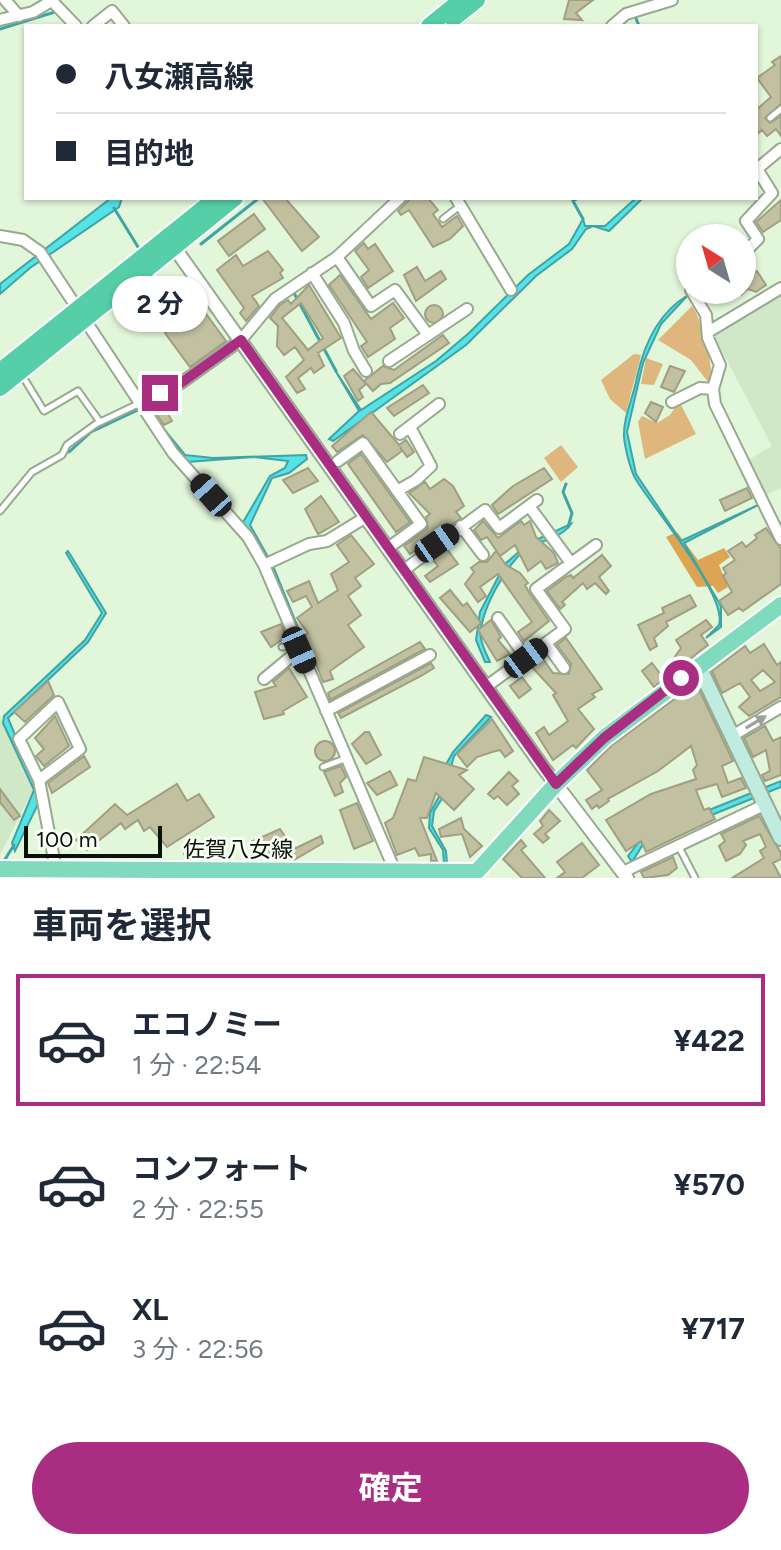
<!DOCTYPE html>
<html lang="ja">
<meta charset="utf-8">
<style>
body{margin:0;font-family:Figtree,"Noto Sans JP",sans-serif;background:#f2f2f3;color:#1f2937;height:100vh;display:flex;flex-direction:column;font-size:30px;white-space:nowrap}
*{box-sizing:border-box;margin:0}
p{font-size:26px;color:#747a83}
.icon{flex:none;width:44px;height:44px;fill:none;stroke:currentColor;stroke-width:2;stroke-linecap:round;stroke-linejoin:round}
.map{position:relative;height:878px;overflow:hidden}
.details{display:flex;flex-direction:column;background:#fff;flex:1}
.details>*{flex:none}
.hud{position:absolute;left:24px;top:24px;width:734px;height:176px;border-radius:0px;box-shadow:0 2px 6px #0004;display:grid;align-content:center;height:176px;padding:0 32px;background:#fff}
.needle{width:52px;rotate:323deg}
.fabs{position:absolute;left:676px;top:224px;display:grid;gap:16px}
.fabs a{display:grid;place-items:center;width:80px;height:80px;border-radius:50%;background:#fff;box-shadow:0 2px 6px #0004;font-size:40px}
.scale{position:absolute;left:24px;bottom:20px;width:138px;box-sizing:border-box;padding-left:8px;border:4px solid #0a1108;border-top:0;font-size:22px;line-height:28px;white-space:nowrap;color:#0a1108;-webkit-text-stroke:6px #f7fff4;paint-order:stroke}
.end{position:absolute;width:36px;height:36px;margin:-18px;border:10px solid #a92e82;background:#fff;box-shadow:0 0 0 4px #fff}
.from{border-radius:50%}
.bubble{position:absolute;height:56px;border-radius:28px;background:#fff;box-shadow:0 2px 6px #0004;font-size:26px;font-weight:700;line-height:56px;text-align:center}
.car{position:absolute;width:24px;height:48px;margin:-24px -12px;border-radius:10px;box-shadow:0 0 6px 2px #0007;background:linear-gradient(#222 24%,#8ab4d8 0 40%,#222 0 76%,#8ab4d8 0 86%,#222 0)}
.hud b{display:flex;align-items:center;gap:28px;height:76px;font-size:30px}
.hud b+b{border-top:2px solid #e0e1e3}
.hud i{width:20px;height:20px;background:#1f2937}
ul{padding:0;list-style:none}
li{display:flex;align-items:center;gap:24px;height:132px;margin:0 16px 12px;padding:0 16px;border:4px solid transparent;border-radius:0px}
li div{flex:1}
li b{display:block;font-size:30px}
li em{font-style:normal;font-weight:700}
li.active{border-color:#a92e82}
li>.icon{width:72px;height:72px;stroke-width:1.5}
h2{padding:0 32px;font-size:36px;line-height:96px}
.cta{display:flex;gap:16px;margin-top:auto;padding:16px 32px}
.cta a{flex:1;height:92px;border-radius:48px;background:#a92e82;color:#fff;font-size:32px;font-weight:700;line-height:92px;text-align:center}
.map>svg:first-child{display:block}
.built{fill:#d0e8c7}
.green{fill:#dfb77e}
.forest{fill:#dda553}
.water{fill:#56e3e7;stroke:#3fa4a4;stroke-width:2}
.lines{fill:none;stroke-linecap:round;stroke-linejoin:round}
.stream{stroke:#3fa4a4;stroke-width:3}
.building{fill:#c1c0a1;stroke:#a09f81;stroke-width:2;fill-rule:evenodd}
.service-casing{stroke:#97a990;stroke-width:9}
.minor-casing{stroke:#97a990;stroke-width:14}
.tertiary-casing{stroke:#97a990;stroke-width:16}
.secondary-casing{stroke:#97a990;stroke-width:18}
.primary-casing{stroke:#fff;stroke-width:20}
.trunk-casing{stroke:#fff;stroke-width:20}
.service{stroke:#fff;stroke-width:5}
.minor{stroke:#fff;stroke-width:10}
.tertiary{stroke:#fff;stroke-width:12}
.secondary{stroke:#bfecdf;stroke-width:14}
.primary{stroke:#80dabe;stroke-width:16}
.trunk{stroke:#56cea8;stroke-width:16}
.oneway{fill:#9da09c}
.route{stroke:#a92e82;stroke-width:10}
.labels{text-anchor:middle;dominant-baseline:central;stroke-width:6;stroke-linejoin:round;paint-order:stroke}
.street-label{font-size:22px;fill:#0a1108;stroke:#f7fff4}
</style>
<div class="map">
<svg width="781" height="878" viewBox="0 0 781 878">
<rect width="100%" height="100%" fill="#e2f6da"/>
<path class="built" d="M781 292V488L762 497 746 461 772 446 713 334Z
M0 717 34 788 0 855Z"/>
<path class="green" d="M692 306C701 317 715 371 711 386L691 360 658 340Z
M634 354 641 355 626 413 610 399 601 380Z
M646 358 663 364 654 385 641 384Z
M679 401 696 434 645 459 638 422 642 416 657 423 670 415Z
M561 445 578 467 561 482 544 458Z"/>
<path class="forest" d="M677 532 698 560 724 548 730 557 719 565 728 587 718 593 713 586 697 587 666 537Z"/>
<path class="water" d="M111 198H122L119 207 30 268 0 294V284Z
M636 198H643L609 231 593 226 586 229 572 249 536 276 466 345 333 441 329 439 359 411 335 370 361 410 436 361 469 333 528 275 569 244 583 219 585 226H605Z
M688 295 661 324 643 363 627 432 636 474 681 541 758 505 684 543 721 606V627L706 638 719 625C728 595 652 507 635 478 630 468 625 448 624 437 623 417 634 396 637 377 644 344 658 313 688 295Z
M146 407 185 455 213 458 306 455 307 459 289 473 272 478 250 525 273 566 321 684 318 686 242 524 270 476 285 468 288 461 253 457 188 462Z
M571 524C561 538 543 540 528 548 508 560 477 616 481 638 482 646 487 655 490 662H485L476 640 480 612 505 564 529 543Z
M68 551 106 613 88 642 8 718 41 798 15 851 12 843 34 790 3 723 4 716 85 640 102 613 66 553Z
M486 715 491 717 454 756 443 797 434 811 432 826 446 851 447 864H444L443 850 429 828 430 813 442 791 444 768 453 752Z
M781 781V787L652 839 642 846 632 862 628 856 638 843 662 829Z"/>
<g class="lines">
<path class="stream" d="M635 16 639 26
M0 29 58 11
M578 198 573 201 583 219
M114 208 138 247
M201 244 259 198
M294 293 336 371
M69 452 91 432 142 408
M566 484 563 492 572 513 568 527
M4 861 14 845"/>
</g>
<path class="building" d="M569 0H593L576 13 582 20 564 19Z
M781 56V104L765 118 770 123 781 116V136L776 129 767 136 762 130 756 135V110L771 97 757 78 775 65 772 62Z
M262 198H285L319 237 302 251Z
M411 198H428L438 210 433 214 442 227 457 216 463 226 450 239 433 247 409 210 401 215 398 211Z
M781 200V220L763 232 756 222Z
M254 214 265 229 229 256 218 241Z
M364 243 368 249 375 244 393 271 368 288 361 277 369 270 355 251Z
M268 251 283 270 280 273 283 278 252 296 259 306 246 321 240 313 244 308 217 270 236 255 243 266Z
M417 267 425 281 441 271 446 279 416 301 404 275Z
M757 271 766 285 756 292 748 289 742 294V279Z
M340 275 371 319 393 303 404 318 390 328 395 339 368 357 361 346 367 342 329 285Z
M309 285 341 338 318 353 324 366 314 373 311 368 298 378 305 389 297 393 286 377 304 360 295 347 284 355 277 346 278 326 270 318 280 305 288 300 291 304ZM301 303 323 338 308 350 282 318Z
M425 314a9 9 0 1 1 18 0a9 9 0 1 1-18 0Z
M201 307 226 341 190 367 165 333 185 314 188 317Z
M443 335 449 343 390 383 381 384 373 391 364 381 383 366 394 370Z
M670 366 685 371 674 392 661 387Z
M353 369 366 384 359 390 363 397 358 401 344 376Z
M423 385 429 393 394 416 387 408Z
M161 402 172 421 164 425 151 406Z
M651 402 663 407 656 422 645 413Z
M371 412 399 445 406 440 414 452 407 457 400 447 402 451 387 462 363 435 337 452 332 446Z
M361 454 410 522 396 532 348 464Z
M308 468 318 481 293 493 283 480Z
M544 468 552 479 498 514 492 505 513 486Z
M444 479 453 486 464 506 456 512 461 518 410 554 404 546 428 528 426 517 430 514 409 493 425 482 430 489Z
M747 488 752 498 725 511 720 500Z
M321 496 339 522 318 534 305 509Z
M483 521 498 538 521 521 524 525 530 521 536 537 554 553 558 563 546 569 541 561 528 571 515 545 500 556 487 537 481 540 474 530Z
M766 528 781 549V584L743 611 739 608 728 615 719 601 732 592 723 576 726 573 723 568 735 560 728 551 742 542 746 547 757 538 755 535Z
M351 535 374 564 355 578 361 586 348 596 361 615 348 625 364 647 330 671 333 679 323 682 305 635 308 633 297 618 312 607 306 596 293 602 287 591 309 581 318 603 338 590 331 574 349 562 337 545Z
M447 549 458 564 430 582 425 576 438 566 433 560Z
M496 551 506 565 520 573 528 583 525 585 530 594 549 621 524 641 518 632 532 622 498 574 480 587 486 596 478 602 465 584 474 572 471 568 479 562H487Z
M602 555 611 566 599 577 609 591 606 594 595 583 587 589 583 583 562 602 565 605 560 609 547 591 566 577 571 575 573 578Z
M450 590 463 606 467 603 481 623 470 632 440 598Z
M690 595 696 606 666 622 668 626 654 638 657 646 650 650 638 625 664 613 662 608Z
M491 620 501 637 498 640 510 654 497 661 478 630Z
M706 620 712 627 701 635 708 645 678 668 672 661 681 648 676 640Z
M281 624 286 637 271 647 261 632Z
M566 638 602 689 592 694 595 697 578 709 594 729 576 748 573 745 553 760 536 733 544 727 549 735 568 721 553 695 556 693 530 665 541 656 553 673 569 674 571 664 557 645Z
M420 642 425 649 330 700 328 693Z
M764 644 777 665 781 662V697L749 716 739 707 750 697 740 683 722 693 712 671 745 646 750 653ZM763 670 775 682 760 691 751 680Z
M431 663 434 668 421 676 341 718 338 713Z
M652 663 664 679 654 687 642 671Z
M289 668 307 697 283 711 284 714 264 719 255 692 276 686 273 682Z
M522 677 531 689 519 698 510 686Z
M48 681 54 695 25 722 14 712Z
M696 683 733 761 722 766 728 783 741 778 746 788 722 797 717 784 696 790 704 810 709 808 715 819 646 852 641 841 626 851 606 820 651 794 696 779 693 770 697 765 691 746 658 771 608 799 609 801 599 808 597 805 592 809 586 800 602 790 587 770 611 746Z
M55 716 69 746 44 766 36 756 44 749 35 738Z
M492 719 513 751 505 757 500 750 492 752 477 757 467 767 457 754Z
M765 726 773 741 781 737V775L765 781 762 775 770 771 766 750 753 757 744 738Z
M365 732H369L381 755 366 764 352 744Z
M315 751a10 10 0 1 1 20 0a10 10 0 1 1-20 0Z
M84 756 90 767 52 793 48 783Z
M424 757 467 770 459 775 474 789 454 810 436 793 427 818H420L437 861H431V854L419 856 415 848 397 855 385 823 393 818 408 779 416 781Z
M341 766 346 777 340 783 343 792 335 796 324 772Z
M390 771 397 785 377 795 367 783Z
M509 772 518 781 512 786 519 794 507 805 498 796 494 799 488 794Z
M177 784 187 801 199 794 214 817 167 847 150 827 144 831 138 820 125 829 121 823 87 850 76 840 115 804 127 815Z
M0 789 20 816 14 820 0 802Z
M357 803 373 841 354 849 340 810Z
M549 810 560 821 545 834 549 838 543 843 534 834 543 826 540 821Z
M759 816 781 853V859L773 863 781 878H732L764 858 760 851 766 847 760 834 743 841 746 845 740 854 726 861 719 846 725 841 721 834Z
M461 818 464 829 482 846 470 857 462 834 441 837 439 829Z
M280 829 294 849 321 836 323 843 294 860H282L277 850 259 859 251 842Z
M207 838 214 850 201 859 195 855 188 859 184 854Z
M521 840 526 846 521 850 545 878H522L503 859Z
M582 843 599 865 582 878H557L565 872 557 862Z
M673 857 677 868 668 875 644 878 641 872Z"/>
<g class="lines">
<defs>
<path id="service" d="M770 118 781 109
M443 219 461 205
M25 380 44 411 78 391 100 422
M0 511 32 472 62 455 67 445 96 424 138 404
M282 647 296 645
M323 767 347 758
M679 847 695 878"/>
<path id="minor" d="M5 0 19 16
M52 1 76 26
M0 20 33 12 53 0
M93 26 112 11 124 26
M612 26 626 14 672 0
M456 198 511 290
M0 236 23 240 40 252 173 453 248 537 264 565 395 871
M742 255 758 239 746 221 772 193 757 169 781 149
M337 257 371 306 395 290 428 335
M312 273 344 323 354 351 366 371
M691 290 706 315 708 338 720 365 713 389 715 404 781 539
M708 332 781 288
M389 361 467 309
M672 402 700 388 713 389
M139 403 181 383 241 340 275 299 337 257 400 198
M400 434 439 404
M338 461 363 443 421 524 388 548
M397 491 416 480 431 466 410 427
M529 506 571 563
M461 526 483 555
M264 565 309 544 327 541 366 517
M404 570 485 510 499 528 537 500
M498 618 526 658
M546 643 564 668
M264 679 299 650
M487 686 565 629 536 589 596 545
M326 711 430 655
M732 736 781 707
M39 780 80 749 58 702 19 739 39 780 56 870
M623 872 764 805"/>
<path id="tertiary" d="M169 240 542 766 627 878"/>
<path id="secondary" d="M698 665 781 838"/>
<path id="primary" d="M0 869 476 872
M471 878 556 784 604 738 781 605"/>
<path id="trunk" d="M453 19 477 0
M429 26 461 0
M0 371 216 198
M0 388 235 198"/>
</defs>
<use href="#service" class="service-casing"/>
<use href="#minor" class="minor-casing"/>
<use href="#tertiary" class="tertiary-casing"/>
<use href="#secondary" class="secondary-casing"/>
<use href="#primary" class="primary-casing"/>
<use href="#trunk" class="trunk-casing"/>
<use href="#service" class="service"/>
<use href="#minor" class="minor"/>
<use href="#tertiary" class="tertiary"/>
<use href="#secondary" class="secondary"/>
<use href="#primary" class="primary"/>
<use href="#trunk" class="trunk"/>
</g>
<defs><path id="oneway-solid" d="M-6-.8H1V-3.2L6.5 0L1 3.2V.8H-6Z" transform="scale(2)"/></defs>
<use class="oneway" href="#oneway-solid" transform="translate(756 722) rotate(-31)"/>
<g class="lines">
<path class="route" d="M160 393 181 383 241 340 556 784 604 738 681 678"/>
</g>
<g class="labels">
<g class="street-label">
<text x="238" y="849">佐賀八女線</text>
</g>
</g>
</svg>
<div class="fabs">
<a><svg class="needle" viewBox="-14 -14 28 28"><path d="M0-13l5 13h-10z" fill="#e53935"/><path d="M0 13l5-13h-10z" fill="#747a83"/></svg></a>
</div>
<div class="scale">100 m</div>
<i class="end from" style="left:681px;top:678px"></i>
<i class="end" style="left:160px;top:393px"></i>
<div class="bubble" style="left:112px;top:276px;width:96px">2 分</div>
<i class="car" style="left:211px;top:495px;rotate:318deg"></i>
<i class="car" style="left:437px;top:543px;rotate:55deg"></i>
<i class="car" style="left:299px;top:650px;rotate:156deg"></i>
<i class="car" style="left:526px;top:658px;rotate:53deg"></i>
<div class="hud">
<b><i class="from"></i>八女瀬高線</b>
<b><i></i>目的地</b>
</div>
</div>
<section class="details">
<h2>車両を選択</h2>
<ul>
<li class="active"><svg class="icon" aria-label="car" viewBox="0 0 24 24"><path d="M5 17H2v-5l4-1 3-4h7l3 4 3 1v5h-3M9 17h6M6 11h13"/><circle cx="7" cy="17" r="2"/><circle cx="17" cy="17" r="2"/></svg><div><b>エコノミー</b><p>1 分 · 22:54</p></div><em>¥422</em></li>
<li><svg class="icon" aria-label="car" viewBox="0 0 24 24"><path d="M5 17H2v-5l4-1 3-4h7l3 4 3 1v5h-3M9 17h6M6 11h13"/><circle cx="7" cy="17" r="2"/><circle cx="17" cy="17" r="2"/></svg><div><b>コンフォート</b><p>2 分 · 22:55</p></div><em>¥570</em></li>
<li><svg class="icon" aria-label="car" viewBox="0 0 24 24"><path d="M5 17H2v-5l4-1 3-4h7l3 4 3 1v5h-3M9 17h6M6 11h13"/><circle cx="7" cy="17" r="2"/><circle cx="17" cy="17" r="2"/></svg><div><b>XL</b><p>3 分 · 22:56</p></div><em>¥717</em></li>
</ul>
<div class="cta"><a>確定</a></div>
</section>
